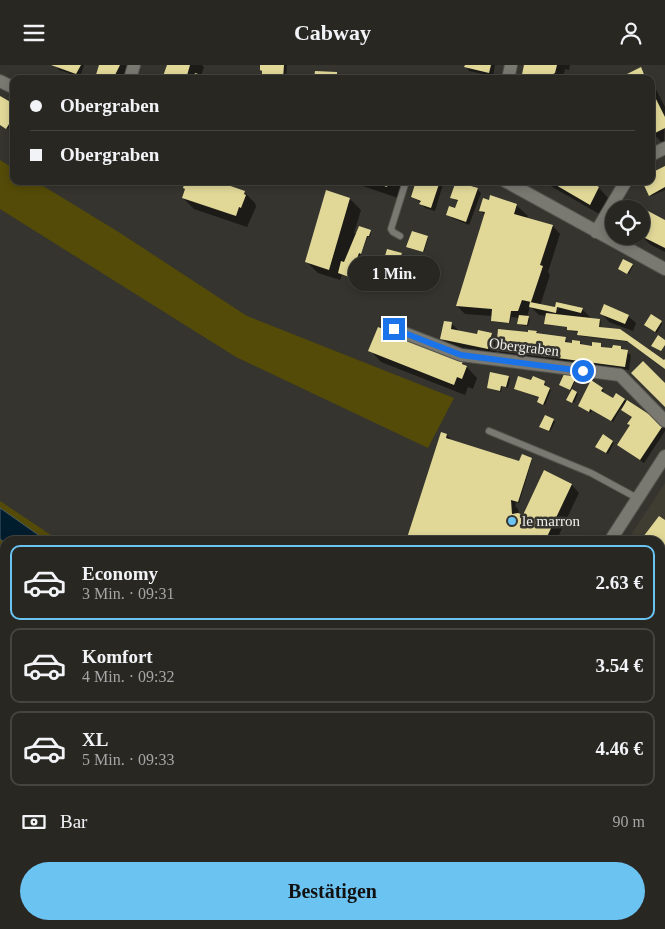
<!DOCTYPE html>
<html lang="de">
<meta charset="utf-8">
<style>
body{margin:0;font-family:Georgia,serif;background:#302f2a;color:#f1f3f6;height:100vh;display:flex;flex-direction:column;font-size:19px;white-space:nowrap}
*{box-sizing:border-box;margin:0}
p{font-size:16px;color:#a5a5a5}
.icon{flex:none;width:28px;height:28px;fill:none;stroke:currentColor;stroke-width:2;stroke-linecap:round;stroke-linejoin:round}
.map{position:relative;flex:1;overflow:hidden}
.sheet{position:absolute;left:0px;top:471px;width:665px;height:394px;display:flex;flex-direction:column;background:#282722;border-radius:15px 15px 0 0;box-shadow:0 2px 8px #0003,0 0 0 1px #444440}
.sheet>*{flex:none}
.banner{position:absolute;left:10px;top:10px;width:645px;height:110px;border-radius:10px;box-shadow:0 2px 8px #0003,0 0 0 1px #444440;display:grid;align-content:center;height:110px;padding:0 20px;background:#282722}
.fabs{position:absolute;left:605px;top:135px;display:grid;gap:10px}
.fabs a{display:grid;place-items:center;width:45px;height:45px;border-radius:50%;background:#282722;box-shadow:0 2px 8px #0003,0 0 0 1px #444440;font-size:25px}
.end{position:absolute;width:22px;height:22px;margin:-11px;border:6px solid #1a73e8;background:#fff;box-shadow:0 0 0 2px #fff}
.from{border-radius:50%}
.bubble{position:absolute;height:35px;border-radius:18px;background:#282722;box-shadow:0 2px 8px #0003,0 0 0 1px #444440;font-size:16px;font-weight:600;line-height:35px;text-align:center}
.banner b{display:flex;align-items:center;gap:18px;height:48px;font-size:19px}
.banner b+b{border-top:1px solid #444440}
.banner i{width:12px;height:12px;background:#f1f3f6}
ul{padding:9px 0 0;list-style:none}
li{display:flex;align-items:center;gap:15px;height:75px;margin:0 10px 8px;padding:0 10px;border:2px solid #444440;border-radius:10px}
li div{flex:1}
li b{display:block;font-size:19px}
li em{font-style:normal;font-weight:600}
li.selected{border-color:#6bc3f2}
li>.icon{width:45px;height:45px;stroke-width:1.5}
.pay{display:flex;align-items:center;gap:12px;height:55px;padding:0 20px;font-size:19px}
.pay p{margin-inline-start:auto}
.cta{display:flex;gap:10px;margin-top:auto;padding:10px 20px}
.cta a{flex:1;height:58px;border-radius:30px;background:#6bc3f2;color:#111;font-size:20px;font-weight:600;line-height:58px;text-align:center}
header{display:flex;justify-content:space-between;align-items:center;height:65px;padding:0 20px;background:#282722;font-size:22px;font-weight:600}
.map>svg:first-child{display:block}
.built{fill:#3f3d31}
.green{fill:#544b08}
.water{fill:#001d2d;stroke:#485c66}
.shadow{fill:#0007}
.building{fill:#e1d898}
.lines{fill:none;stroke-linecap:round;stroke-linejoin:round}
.service-casing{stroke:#53534d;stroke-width:8}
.minor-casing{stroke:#53534d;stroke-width:14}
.secondary-casing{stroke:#53534d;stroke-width:20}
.path{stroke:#93928d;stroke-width:2.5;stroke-dasharray:4 2.5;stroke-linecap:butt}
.service{stroke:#797871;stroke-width:6}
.minor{stroke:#797871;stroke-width:12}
.secondary{stroke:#797871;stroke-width:19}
.rail-casing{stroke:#bcbcb7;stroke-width:5.5}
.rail{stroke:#35342e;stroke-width:4;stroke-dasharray:11;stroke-linecap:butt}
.route{stroke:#1a73e8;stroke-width:6}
.poi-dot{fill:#6bc3f2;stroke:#35342e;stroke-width:2}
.labels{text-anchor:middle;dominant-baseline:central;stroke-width:5;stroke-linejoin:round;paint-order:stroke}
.street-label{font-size:15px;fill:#efefeb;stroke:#35342e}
.poi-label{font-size:15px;fill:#efefeb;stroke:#35342e;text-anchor:start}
</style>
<header><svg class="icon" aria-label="menu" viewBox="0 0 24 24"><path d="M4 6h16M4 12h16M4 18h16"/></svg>Cabway<svg class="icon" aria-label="person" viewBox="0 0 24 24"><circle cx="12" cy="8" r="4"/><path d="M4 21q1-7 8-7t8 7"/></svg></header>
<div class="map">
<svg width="665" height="864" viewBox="0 0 665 864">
<rect width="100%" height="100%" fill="#35342e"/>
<path class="built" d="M665 418V864H582L575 860H660V476H627Z
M0 839 5 842V860H33L38 864H0Z"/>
<path class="green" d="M0 95 14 104V116H35L117 166 247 251 454 333 428 383 236 292 0 144Z
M0 436 60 476H5V531L0 528Z"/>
<path class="water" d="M0 443 47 476H5V478L0 474Z"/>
<path class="shadow" d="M56 0H84L80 12 59 5Z
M100 0H127L124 11 122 10 120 14H98Z
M168 0H202L204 2 201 11 208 14H163Z
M261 0H287L286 14H263Z
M466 0H495L493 11 469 6Z
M525 0H570L569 5 565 4 563 14H522Z
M640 4 650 14H625Z
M250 11H255L257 14H250Z
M651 15 665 42 664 80 651 66Z
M0 32 14 40V54L8 64 0 60Z
M665 103V125L651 131 650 130 651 116Z
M348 116H403L398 133Z
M418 116H440L443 119 435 146 425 143 421 138 413 132Z
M542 116H586L599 123 610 135 601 150Z
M471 118 481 128 469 160 452 153 448 150 456 145 459 137 452 133 465 120Z
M244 127 255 138 256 142 247 162 194 144 183 133Z
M350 134 361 145 354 168 358 169 370 166 371 168 370 172 368 171 356 201 354 200 350 212 342 210 340 215 318 208 307 197Z
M516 140 528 151 527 153 553 161 560 169 548 207 550 210 540 241 559 245 556 242 582 244 590 252 589 254 601 256 600 263 619 265 664 297 665 296V303L630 277 580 271 579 267 570 266 568 262 547 260 546 258 547 251 539 250 530 241 527 252 530 254 528 261 520 260 519 258V253L511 252 510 258 494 257 492 256 493 251 465 249 457 241 485 150 480 145Z
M641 144 665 157V187L651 180 641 171Z
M427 172 428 173 424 187 409 183Z
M401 190 405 193 403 197 412 200 416 204 411 218 399 214 395 227 386 225 382 221 388 202 384 198Z
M632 200 633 201 629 209 621 205Z
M602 249 628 251 636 258 633 266 609 257Z
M661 257 662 259 657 268 647 262Z
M452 259 460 267 478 271 491 269 498 276 536 267 539 270 565 273 569 279 580 277 583 281 593 282 600 280 604 284 621 283 631 290 629 305 501 289 497 285 496 291 450 281 442 273Z
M370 285 462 297 477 313 473 324 468 322 465 330 381 297Z
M509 312 510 314 508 323 502 321 501 327 488 323Z
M575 313 576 314 571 325 578 329 574 338 569 336 572 326 560 320Z
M532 316 544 317 546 319 545 322 551 325 545 340 540 338V333L515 324Z
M602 324 604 325 602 328 613 335H624L665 363V366L644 398 619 380 631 361 633 352 621 343 613 357 592 345 591 348 581 342Z
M553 355 555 357 550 367 542 363Z
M442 368 447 370 453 377 518 398 531 394 532 395 519 438 516 437 515 441 518 444 519 450 523 452 545 407 572 420 579 428 556 476H407Z
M603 371 614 378 608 389 598 383Z
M660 452 665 456V550L660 557V476H641Z
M399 860H419L417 864H407Z"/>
<path class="building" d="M51 0H81L76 9Z
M99 0H120L113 14H98L95 13Z
M167 0H190L186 14H162Z
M260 0H284L283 14H262V6L260 5Z
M465 0H491L489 8 464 2Z
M524 0H557L555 8 544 14H521Z
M641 2 646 14H624L623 11Z
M315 6 337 7V14H314Z
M195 8 208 12 207 14H193Z
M139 9 153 13V14H137Z
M651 24 665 52V63L651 70Z
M0 31 14 39V51L6 64 0 60Z
M665 101V122L649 131 642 116H651V108Z
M185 116H216L245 126 244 129 246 130 241 143 239 142 236 151 182 133 185 124 183 123Z
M370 116H389L387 122Z
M416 116H440L431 143 419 139 421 136 411 132Z
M456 116 464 119 465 116H469L472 117 471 121 478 123 466 157 446 150 449 141 455 143 458 135 450 133Z
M549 116H589L599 122 590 140Z
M326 125 350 133 329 205 305 197Z
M490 130 517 139 514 149 553 160 540 200 543 201 531 237 522 235 518 246H511L509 258 491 256 492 244 456 241 485 147 479 146 483 133 489 135Z
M633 138 665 155V183L641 171V144H630Z
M359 161 371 165 369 171H367L361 189 359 188 355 200H353L349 212 338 208 341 196 344 197Z
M412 166 428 171 423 187 406 182Z
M387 184 402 188 399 195 413 199 408 215 395 211 391 225 381 221 388 200 383 198Z
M623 194 633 199 627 209 618 204Z
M530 237 555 242 556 237 583 243 581 248 557 242 556 248 529 242Z
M604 239 629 250 625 259 600 249Z
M546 248 600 254 599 262 620 264 664 295 665 294V304L627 276 577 270 578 266 567 265V262L544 259Z
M651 249 662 256 655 267 644 260Z
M519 250 529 251 527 260 517 259Z
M444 256 452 257 451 264 477 269 478 265 492 268 488 284 440 274Z
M378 262 463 296 462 299 467 301 462 314 457 312 454 320 368 286Z
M498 264 528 267V265L537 266 536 268 566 272 565 277 572 278V275L580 276V279L592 281V277L601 278V282L612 283 613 280 621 281V284L628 285 625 302 496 285Z
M658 270 665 275V280L661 286 651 281Z
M643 296 665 318V342L631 308Z
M490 307 509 311 506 322 501 321 500 326 487 323Z
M565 307 576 312 570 325 559 320Z
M518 311 531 315 533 311 545 316 544 320 550 323 543 340 537 337 539 332 514 324Z
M591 315 603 323 601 326 613 333 616 328 625 334 611 356 590 344 589 347 578 341Z
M572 324 577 327 572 338 566 335Z
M627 335 664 359 640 395 617 380 630 360 627 359 632 352 621 345Z
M545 350 554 354 549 366 539 362Z
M441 367 447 369 446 373 519 396 522 389 532 393 518 437 511 435 512 449 518 448 523 450 544 405 572 419 545 476H406Z
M603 369 613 376 606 388 595 382Z
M659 451 665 455V547L660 554V476H640Z
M660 572 665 575V745L660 742Z
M660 785 665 788V825L660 823Z
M194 860H226L228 864H193Z
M330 860H337L345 864H329Z"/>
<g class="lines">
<defs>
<path id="service" d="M400 171 393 167 391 164 406 116
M489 366 591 408 637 433
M561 860 568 864"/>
<path id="minor" d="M130 14 134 0
M508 14 511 0
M0 16 14 23
M651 90 665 83
M505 116 665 204
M596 167 626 116
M394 264 461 290 620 310 665 356
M610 476 665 391
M0 639 5 644
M272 860 274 864
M439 864 441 860"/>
<path id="secondary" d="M0 817 5 820
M76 860 83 864
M122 860 125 864"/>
</defs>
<use href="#service" class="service-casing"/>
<use href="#minor" class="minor-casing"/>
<use href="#secondary" class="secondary-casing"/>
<path class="path" d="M0 515 5 518
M45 860 49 864"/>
<use href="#service" class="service"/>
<use href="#minor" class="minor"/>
<use href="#secondary" class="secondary"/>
<defs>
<path id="rail" d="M0 546 5 549
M0 556 5 559
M509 860 516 864
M525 860 532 864"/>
</defs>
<use href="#rail" class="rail-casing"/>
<use href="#rail" class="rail"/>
</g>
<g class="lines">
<path class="route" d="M394 264 461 290 583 306"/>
</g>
<circle class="poi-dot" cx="512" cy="456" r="5"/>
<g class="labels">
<g class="street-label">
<text transform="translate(524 282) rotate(7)">Obergraben</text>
</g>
<g class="poi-label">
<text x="522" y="456">le marron</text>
</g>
</g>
</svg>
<div class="fabs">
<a><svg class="icon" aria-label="locate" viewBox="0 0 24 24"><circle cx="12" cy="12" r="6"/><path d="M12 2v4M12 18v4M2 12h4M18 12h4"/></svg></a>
</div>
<i class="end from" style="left:583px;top:306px"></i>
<i class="end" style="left:394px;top:264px"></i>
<div class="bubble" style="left:348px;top:191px;width:92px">1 Min.</div>
<div class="banner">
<b><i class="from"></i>Obergraben</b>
<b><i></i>Obergraben</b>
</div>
<section class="sheet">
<ul>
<li class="selected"><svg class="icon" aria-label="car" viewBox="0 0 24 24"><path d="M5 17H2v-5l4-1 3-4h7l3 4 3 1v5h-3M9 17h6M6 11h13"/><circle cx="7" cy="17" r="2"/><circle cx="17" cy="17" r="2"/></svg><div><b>Economy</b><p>3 Min. · 09:31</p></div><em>2.63 €</em></li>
<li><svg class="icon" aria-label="car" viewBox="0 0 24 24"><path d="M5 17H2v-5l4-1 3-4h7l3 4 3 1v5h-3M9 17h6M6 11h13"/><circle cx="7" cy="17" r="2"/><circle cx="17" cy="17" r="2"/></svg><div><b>Komfort</b><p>4 Min. · 09:32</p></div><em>3.54 €</em></li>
<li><svg class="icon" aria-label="car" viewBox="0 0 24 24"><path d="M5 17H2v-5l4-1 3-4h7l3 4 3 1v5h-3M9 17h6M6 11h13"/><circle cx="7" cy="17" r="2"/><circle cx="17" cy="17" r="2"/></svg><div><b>XL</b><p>5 Min. · 09:33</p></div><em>4.46 €</em></li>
</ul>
<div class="pay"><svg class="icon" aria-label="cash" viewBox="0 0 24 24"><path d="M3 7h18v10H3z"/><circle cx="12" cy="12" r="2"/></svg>Bar<p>90 m</p></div>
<div class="cta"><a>Bestätigen</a></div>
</section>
</div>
